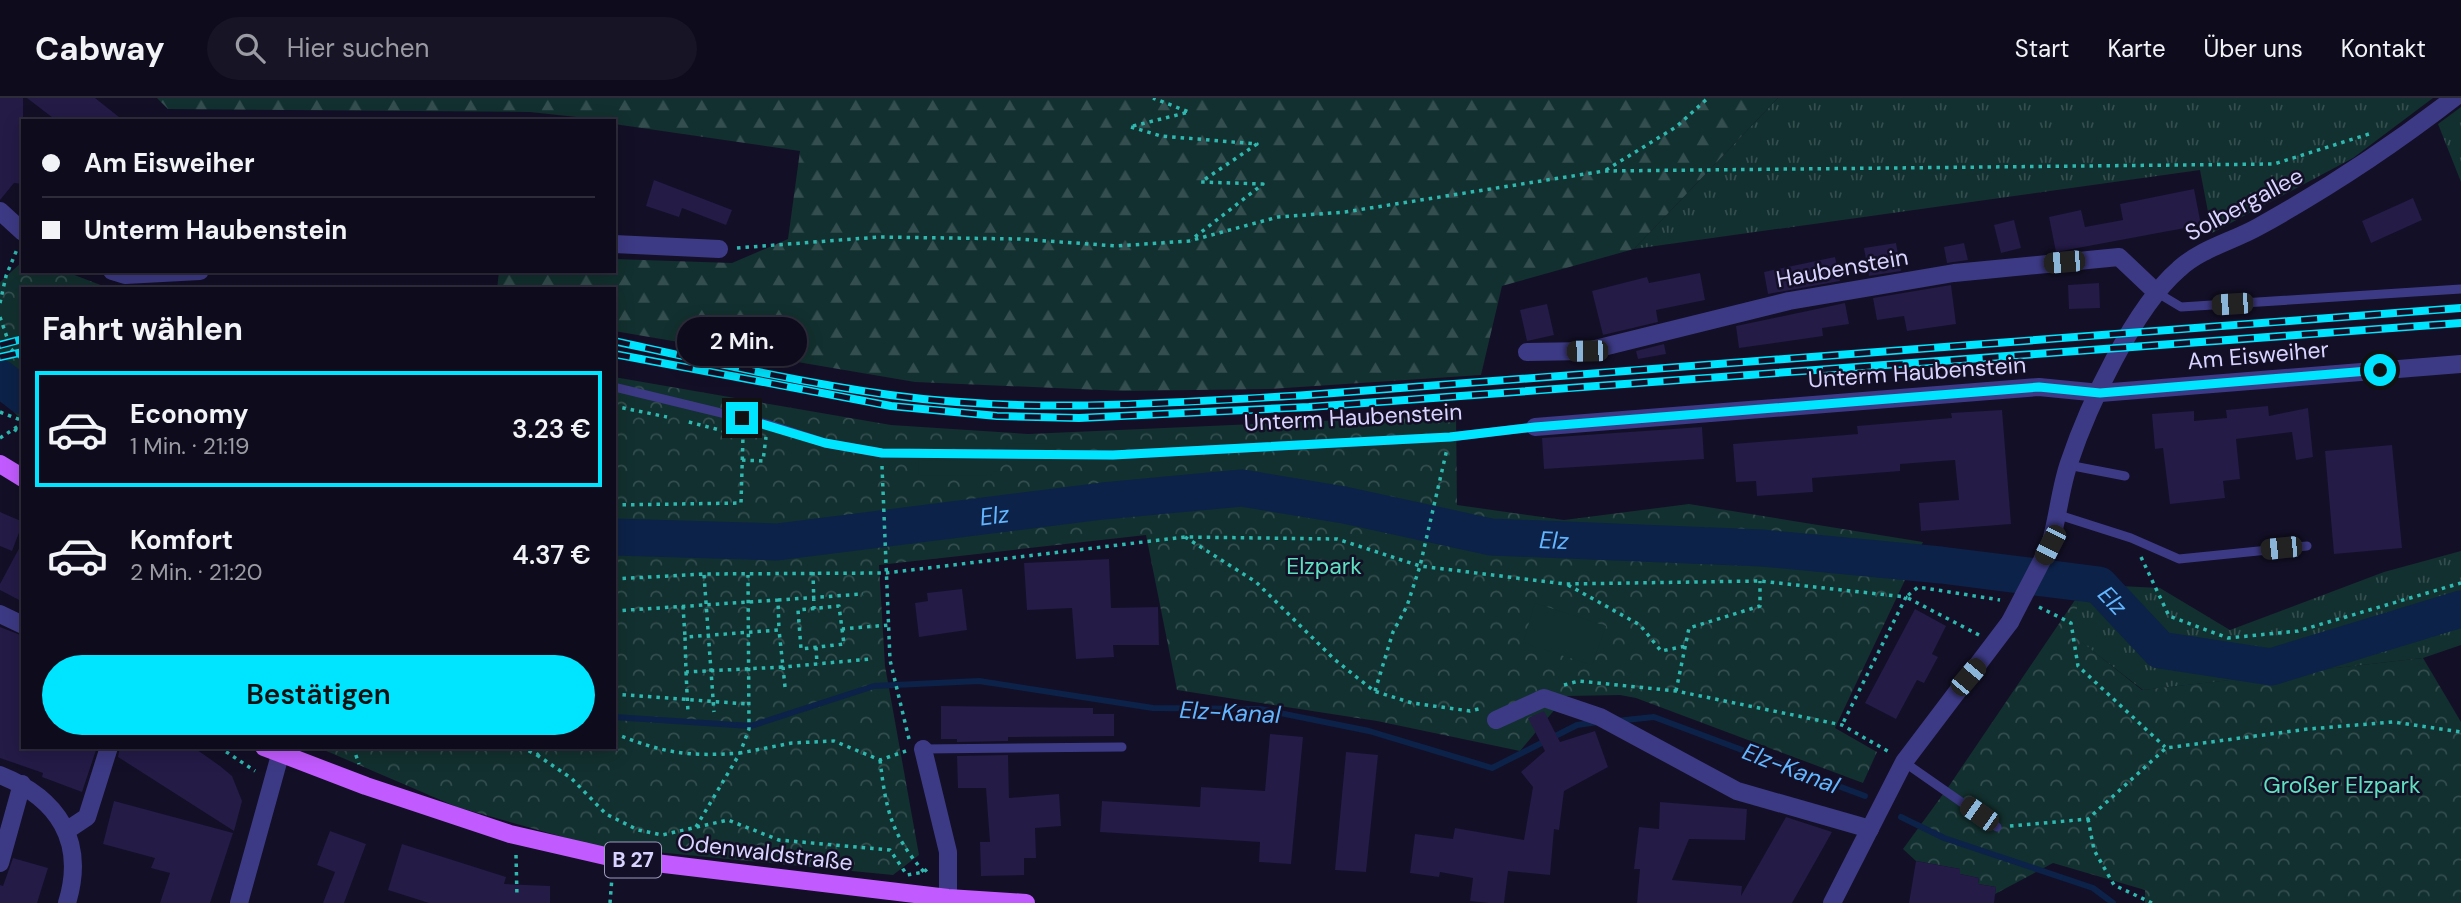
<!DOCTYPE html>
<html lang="de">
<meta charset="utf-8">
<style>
body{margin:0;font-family:"DM Sans",sans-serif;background:#171425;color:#f1f3f6;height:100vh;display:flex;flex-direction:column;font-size:26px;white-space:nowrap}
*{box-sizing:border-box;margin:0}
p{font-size:23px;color:#9b9ba3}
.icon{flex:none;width:38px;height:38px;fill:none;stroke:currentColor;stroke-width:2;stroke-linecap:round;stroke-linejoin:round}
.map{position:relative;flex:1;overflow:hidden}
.panel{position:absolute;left:21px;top:189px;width:595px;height:462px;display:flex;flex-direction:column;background:#0e0b1c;border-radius:0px;box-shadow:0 4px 18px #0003,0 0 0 2px #2e2b3b}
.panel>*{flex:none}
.top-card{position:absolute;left:21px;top:21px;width:595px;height:154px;border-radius:0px;box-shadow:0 4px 18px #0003,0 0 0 2px #2e2b3b;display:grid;align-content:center;height:154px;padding:0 21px;background:#0e0b1c}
.end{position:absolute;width:32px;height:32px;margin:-16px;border:9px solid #00e5ff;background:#111;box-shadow:0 0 0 4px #111}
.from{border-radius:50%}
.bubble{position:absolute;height:49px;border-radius:24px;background:#0e0b1c;box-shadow:0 4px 18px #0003,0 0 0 2px #2e2b3b;font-size:23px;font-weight:600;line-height:49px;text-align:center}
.car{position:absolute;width:21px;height:42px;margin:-21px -10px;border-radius:9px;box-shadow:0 0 5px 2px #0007;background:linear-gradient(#222 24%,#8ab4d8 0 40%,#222 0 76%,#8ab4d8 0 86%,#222 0)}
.top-card b{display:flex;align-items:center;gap:24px;height:66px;font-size:26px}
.top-card b+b{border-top:2px solid #2e2b3b}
.top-card i{width:18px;height:18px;background:#f1f3f6}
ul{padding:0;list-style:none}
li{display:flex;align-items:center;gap:21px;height:116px;margin:0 14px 10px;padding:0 7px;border:4px solid transparent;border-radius:0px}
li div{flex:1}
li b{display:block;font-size:26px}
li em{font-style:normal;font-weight:600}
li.active{border-color:#00e5ff}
li>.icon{width:63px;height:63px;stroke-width:1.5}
h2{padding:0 21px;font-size:32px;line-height:84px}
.cta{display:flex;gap:14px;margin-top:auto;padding:14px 21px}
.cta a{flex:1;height:80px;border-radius:42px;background:#00e5ff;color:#111;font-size:28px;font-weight:600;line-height:80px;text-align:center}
header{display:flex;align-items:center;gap:42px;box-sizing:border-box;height:98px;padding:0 35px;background:#0e0b1c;border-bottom:2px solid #2e2b3b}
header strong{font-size:33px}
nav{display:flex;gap:38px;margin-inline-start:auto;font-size:24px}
.search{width:490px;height:63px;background:#171425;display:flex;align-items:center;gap:18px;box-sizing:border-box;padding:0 24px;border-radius:38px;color:#9b9ba3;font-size:26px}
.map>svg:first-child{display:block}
.grass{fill:url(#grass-tufts)}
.forest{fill:url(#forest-firs)}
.park{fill:url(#park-crowns)}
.garden{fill:#12302f}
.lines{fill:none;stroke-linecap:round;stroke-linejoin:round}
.stream{stroke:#0c2248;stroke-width:6}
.river{stroke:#0c2248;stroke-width:37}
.building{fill:#241b47}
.path{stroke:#2fb8b0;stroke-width:3.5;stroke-dasharray:3.5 5;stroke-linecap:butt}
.service{stroke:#3d3a85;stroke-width:9}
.minor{stroke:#3d3a85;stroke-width:18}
.tertiary{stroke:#3d3a85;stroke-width:18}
.primary{stroke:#c25bff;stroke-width:18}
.rail-casing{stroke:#00e5ff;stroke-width:8}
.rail{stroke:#130f26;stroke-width:5;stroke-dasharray:16;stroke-linecap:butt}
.tertiary-bridge{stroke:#3d3a85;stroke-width:18}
.route{stroke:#00e5ff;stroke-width:9}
.labels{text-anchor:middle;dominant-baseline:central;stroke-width:5;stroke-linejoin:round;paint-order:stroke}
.shield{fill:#130f26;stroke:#9e99be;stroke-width:2}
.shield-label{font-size:21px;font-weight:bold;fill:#d9d4ff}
.street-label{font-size:23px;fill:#d9d4ff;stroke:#130f26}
.park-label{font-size:23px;fill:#5fe0c0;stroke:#130f26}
.water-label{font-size:24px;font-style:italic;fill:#62b6ff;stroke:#130f26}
</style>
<header>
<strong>Cabway</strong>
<div class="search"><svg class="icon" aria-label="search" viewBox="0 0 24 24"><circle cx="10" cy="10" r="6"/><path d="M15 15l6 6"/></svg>Hier suchen</div>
<nav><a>Start</a><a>Karte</a><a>Über uns</a><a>Kontakt</a></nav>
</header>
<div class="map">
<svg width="2461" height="805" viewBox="0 0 2461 805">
<defs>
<pattern id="grass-tufts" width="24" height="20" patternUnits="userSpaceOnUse" patternTransform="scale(1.75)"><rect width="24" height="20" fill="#12302f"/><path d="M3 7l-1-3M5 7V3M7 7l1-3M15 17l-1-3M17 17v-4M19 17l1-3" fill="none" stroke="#344d4e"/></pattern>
<pattern id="forest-firs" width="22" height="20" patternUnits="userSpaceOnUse" patternTransform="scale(1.75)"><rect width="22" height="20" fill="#12302f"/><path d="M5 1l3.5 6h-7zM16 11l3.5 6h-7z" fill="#344d4e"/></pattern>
<pattern id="park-crowns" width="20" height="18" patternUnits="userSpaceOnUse" patternTransform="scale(1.75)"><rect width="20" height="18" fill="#12302f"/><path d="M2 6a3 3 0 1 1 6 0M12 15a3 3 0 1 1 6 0" fill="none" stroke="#344d4e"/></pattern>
</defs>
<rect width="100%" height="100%" fill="#130f26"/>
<path class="grass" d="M1778 0H2433L2353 60 2212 135 2200 72 1634 151Z
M2461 9V84L2438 26Z
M2461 453V547L2423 560 2143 592 2072 537 2079 496 2099 487 2160 490 2230 532 2384 474Z"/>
<path class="forest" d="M157 0H1778L1634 151 1502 188 1481 277 1270 291 1123 293 915 284 614 233V191H497L499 173H614V161L732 165 788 141 800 53 614 26V23L530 14 168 11Z"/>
<path class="park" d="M23 163V173H64L111 191H23V324L0 299V184Z
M614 279 891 327 1028 336 1456 317 1457 407 1564 422 1689 406 1923 444 1835 630 1877 654 1863 685 1636 600 1620 597 1566 598 1520 653 1377 623 1177 592 1146 437 879 467 885 568 919 757 893 777 595 748 457 709 317 649H614Z
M2079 496 2073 537 2142 592 2423 560 2461 624V805H2145V792L2053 765 1995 796 1996 789 1978 786 1979 780 1960 776V771L1916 763 1903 751 1949 688Z"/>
<path class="garden" d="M1010 345 1050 346 1063 358H1105L1106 362 1009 363 989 378 918 377 919 363 997 361Z
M1535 505 1606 528 1592 567 1523 545Z"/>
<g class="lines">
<path class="stream" d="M614 619 751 628 874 588 979 583 1153 610 1260 611 1369 633 1492 670 1577 627 1598 624
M1616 623 1654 619 1865 698
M1901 719 1944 740 2093 790 2113 805"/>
<g class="river">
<path d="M0 280 23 298"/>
<path id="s1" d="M614 439 777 444 1103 403 1242 390 1344 407 1491 439 1762 450 1941 467 2099 487 2160 552 2271 569 2461 511"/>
</g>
</g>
<path class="building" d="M0 0H23V86L14 85 0 102Z
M27 0H95L124 23H57Z
M654 82 732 112 726 127 682 110 679 119 646 108Z
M2194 91 2201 127 2056 154 2049 119 2081 112 2085 129 2123 122 2120 106Z
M2413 100 2422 122 2371 145 2362 123Z
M2014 122 2021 150 2001 155 1994 127Z
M1896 145 1901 173 1869 178 1864 150Z
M1964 145 1968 162 1947 165 1944 149Z
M1835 159 1840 183 1768 196 1764 174Z
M1700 175 1705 202 1656 212 1658 224 1603 237 1592 193 1647 179 1649 185Z
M2099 185 2100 210 2069 211 2068 187Z
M1951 187 1956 226 1907 233 1904 218 1877 222 1873 200Z
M1845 205 1849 226 1822 230 1823 238 1739 250 1736 228Z
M1547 206 1554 237 1527 243 1520 212Z
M1664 246 1666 256 1638 261 1636 253Z
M2268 308 2269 318 2308 310 2313 359 2296 362 2292 334 2236 341 2240 381 2223 383 2225 400 2170 406 2163 350 2155 351 2152 316 2194 313V323L2227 320 2226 312Z
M2002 312 2011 426 1921 433 1919 405 1959 402 1955 362 1900 366V373L1812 380 1813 394 1757 398 1756 383 1736 384 1733 346 1858 336 1857 328 1952 320 1951 315Z
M1702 329 1704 361 1544 371 1542 340Z
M2392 347 2402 450 2334 456 2325 353Z
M0 414 23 424 12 453 0 448Z
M23 443V504L0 492V486Z
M1109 461 1111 510 1158 509 1159 547H1113L1114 559 1076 561 1072 510 1027 512 1024 465Z
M962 491 967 532 919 539 915 505 928 503 927 495Z
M1915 511 1946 528 1932 556 1938 559 1924 585 1917 582 1896 621 1865 605Z
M0 529 23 538V649H97L82 694 42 679 43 675 0 660Z
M941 608 1093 610V616H1114V638L1008 639V643L957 644V641H941Z
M1544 613 1560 644 1595 633 1608 669 1564 693 1559 732 1554 731 1550 777 1508 773 1504 805H1489L1470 803 1473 780 1440 774 1439 779 1410 775 1415 736 1453 741 1455 730 1524 742 1533 689 1521 674 1545 653 1528 620Z
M1270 636 1303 639 1291 766 1259 764 1260 744 1100 734 1102 703 1200 709 1201 689 1265 693Z
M120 649H193L220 668 232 678 242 703 234 733 118 659Z
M1346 654 1378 657 1366 774 1335 772Z
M1008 657 1009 700 1059 696 1061 728 1035 730 1036 760H1024V777L981 778 980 744H990L986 690H958L957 658Z
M114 703 233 735 210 805H160L170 775 151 770 155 760 103 746Z
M1660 704 1747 711 1745 742 1689 741 1672 782 1742 788 1741 798 1786 719 1832 734 1792 805H1637L1640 771H1634L1639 729 1659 731Z
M330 733 366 746 344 805H323L335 774 317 767Z
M402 746 506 779 504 786 550 788V805H429L388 792Z
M13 760 48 770 37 805H0V787L3 788Z
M1916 763 1960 771V776L1979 780 1978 786 1996 789 1994 805H1909Z"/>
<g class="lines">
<path class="path" d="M1133 28 1189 14 1153 0
M1131 29 1161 38 1257 46 1201 84 1263 86 1191 142
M1606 72 1676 29 1708 0
M737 150 879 139 1020 141 1116 148 1189 143 1278 119 1345 114 1604 73 2274 66 2372 35
M0 205 6 178 18 149
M0 219 11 251 23 262
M614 308 667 319
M0 314 23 323
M14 331 23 337
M0 340 23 325
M742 362 763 363 766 339
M882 368 890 562 909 641
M614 407 741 405 743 338 685 323
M1185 439 1256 484 1334 561 1374 593 1412 605 1470 613 1483 610
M2141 459 2169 518 2228 540 2298 533 2461 485
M813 474 814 511
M704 477 714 614
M614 481 704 476 886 475 1185 439 1337 441 1420 468 1565 486 1760 483 1906 499 1842 627
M1568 487 1640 527 1661 553 1686 548
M778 502 863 496
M683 508 685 539
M2039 509 2071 525 2078 568 2165 649
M614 513 778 502 779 532 685 539 686 574 783 569 779 532
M842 531 844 546 801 551 798 512 839 508 842 531 889 527
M1979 537 1906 499 1918 489 2000 502
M816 549 817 566
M686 574 688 615
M1564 587 1579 583 1676 593 1842 627 1891 655
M785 589 783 569 871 561
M1375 593 1393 534 1407 508 1420 468 1447 351
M1676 593 1689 530 1760 508V483
M614 596 747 606
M614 635C662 655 689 659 740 655L749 631 748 477
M219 649 255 673
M353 649 359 666
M400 649H403
M521 649 537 657 546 649
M537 657 571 680 606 716 638 732 662 737 728 722 779 742 890 752 907 777 924 774 930 768
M880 662C886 712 891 736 924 774
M2088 721 2094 752 2114 787 2152 805
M2010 728 2088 721 2166 650 2308 631 2393 624 2461 634
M696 729 740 655 792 645 834 643 880 662 906 653
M516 757 517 799
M610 805 612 779"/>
<path class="service" d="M2156 194 2181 209 2461 191
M614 289 767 326 825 345 882 355 1113 357 1450 339 1535 329
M2068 367 2125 378
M2059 417 2131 440 2179 461 2307 448
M923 651 1122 649
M1904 664 1997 729"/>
<path class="minor" d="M0 113 23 134
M614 146 719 151
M112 173 125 177 200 173
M1527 254 1587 253 1789 203 1954 175 2119 159 2156 194
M1535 329 2039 289 2100 295 2461 266
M0 516 23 527
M1496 622 1544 600 1600 619 1737 693 1870 731
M923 651 948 754V800
M0 677C58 700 86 743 67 805
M66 733 87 719 109 649
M0 765 22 686"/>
<path class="tertiary" d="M2050 447C2058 420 2060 391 2069 365 2088 308 2134 210 2179 171 2202 150 2231 144 2258 129 2327 91 2392 48 2454 0
M239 805 280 657
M1832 805 1904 664 2010 524"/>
<path class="primary" d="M0 366 23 380
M264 649 366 688 510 736 614 760 948 800 1026 805"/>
<defs>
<path id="rail" d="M614 243C706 263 797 284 890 297 1028 316 1169 305 1307 297L2461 210
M0 247 23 241
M614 256 891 308 997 318 1079 320 1309 309 2461 225
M0 259 23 254"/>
</defs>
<use href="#rail" class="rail-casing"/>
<use href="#rail" class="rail"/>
<path class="tertiary-bridge" d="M2010 524 2050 447"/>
</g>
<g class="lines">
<path class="route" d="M742 320 825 345 882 355 1113 357 1450 339 1535 329 2039 289 2100 295 2380 272"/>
</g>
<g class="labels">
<rect class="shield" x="605" y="744.5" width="56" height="35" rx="5"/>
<g class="shield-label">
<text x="633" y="762">B 27</text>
</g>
<g class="street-label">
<text transform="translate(2244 106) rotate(-28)">Solbergallee</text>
<text transform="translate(1842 170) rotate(-10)">Haubenstein</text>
<text transform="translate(2258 257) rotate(-5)">Am Eisweiher</text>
<text transform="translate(1917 274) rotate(-4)">Unterm Haubenstein</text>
<text transform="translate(1353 319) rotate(-3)">Unterm Haubenstein</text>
<text transform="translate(765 754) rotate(7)">Odenwaldstraße</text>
</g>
<g class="park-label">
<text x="1324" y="468">Elzpark</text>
<text x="2342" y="687">Großer Elzpark</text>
</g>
<g class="water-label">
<text stroke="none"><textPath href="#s1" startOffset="382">Elz</textPath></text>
<text stroke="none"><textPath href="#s1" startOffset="948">Elz</textPath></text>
<text stroke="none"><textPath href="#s1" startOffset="1516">Elz</textPath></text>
<text transform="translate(1230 614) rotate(3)">Elz-Kanal</text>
<text transform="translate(1791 670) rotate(21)">Elz-Kanal</text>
</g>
</g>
</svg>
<i class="end from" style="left:2380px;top:272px"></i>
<i class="end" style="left:742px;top:320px"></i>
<div class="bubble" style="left:677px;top:219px;width:130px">2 Min.</div>
<i class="car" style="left:2064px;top:164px;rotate:265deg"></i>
<i class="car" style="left:2232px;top:206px;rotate:266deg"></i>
<i class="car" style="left:1587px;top:253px;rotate:269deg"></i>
<i class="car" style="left:2050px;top:447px;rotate:207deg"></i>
<i class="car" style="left:2281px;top:450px;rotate:264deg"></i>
<i class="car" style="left:1968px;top:579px;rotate:40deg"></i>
<i class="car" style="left:1979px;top:716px;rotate:305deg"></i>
<div class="top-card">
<b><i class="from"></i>Am Eisweiher</b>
<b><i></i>Unterm Haubenstein</b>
</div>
<section class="panel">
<h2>Fahrt wählen</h2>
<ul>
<li class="active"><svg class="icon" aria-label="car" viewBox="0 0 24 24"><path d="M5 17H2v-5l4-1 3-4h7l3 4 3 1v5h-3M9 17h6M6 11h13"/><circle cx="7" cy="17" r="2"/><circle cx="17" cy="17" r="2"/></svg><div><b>Economy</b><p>1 Min. · 21:19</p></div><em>3.23 €</em></li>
<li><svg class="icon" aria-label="car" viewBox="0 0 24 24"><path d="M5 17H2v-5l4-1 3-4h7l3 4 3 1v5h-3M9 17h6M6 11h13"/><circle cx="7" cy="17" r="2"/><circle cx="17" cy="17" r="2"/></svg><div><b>Komfort</b><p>2 Min. · 21:20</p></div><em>4.37 €</em></li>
</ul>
<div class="cta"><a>Bestätigen</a></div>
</section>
</div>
